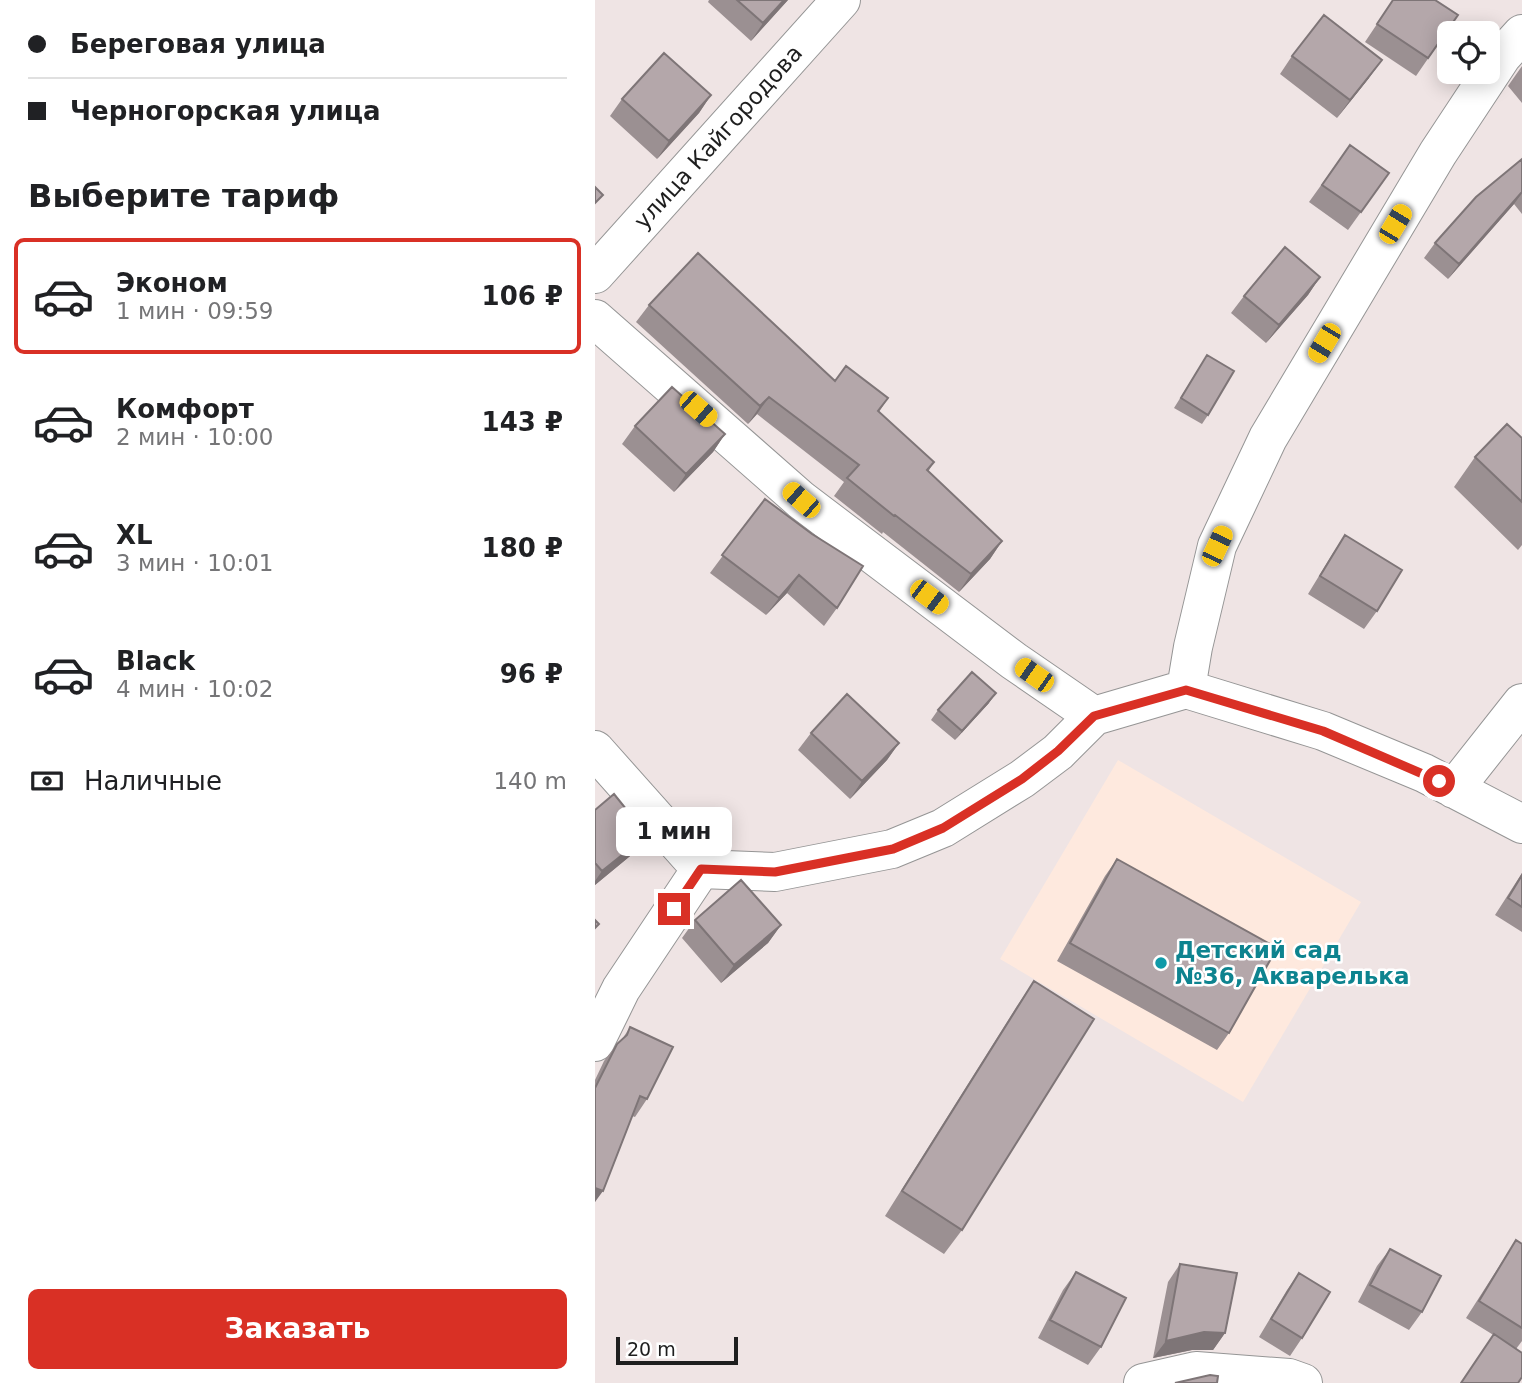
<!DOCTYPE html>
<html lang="ru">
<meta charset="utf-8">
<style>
body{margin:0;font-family:"DejaVu Sans",sans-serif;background:#f2f2f2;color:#202124;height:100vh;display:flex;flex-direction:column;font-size:26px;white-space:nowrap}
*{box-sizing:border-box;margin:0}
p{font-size:23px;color:#757577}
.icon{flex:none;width:38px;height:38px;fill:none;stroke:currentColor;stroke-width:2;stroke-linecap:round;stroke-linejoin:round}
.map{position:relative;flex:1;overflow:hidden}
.sheet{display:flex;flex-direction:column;background:#fff;width:595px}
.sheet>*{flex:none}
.top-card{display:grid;align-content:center;height:154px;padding:0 28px;background:#fff}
.buttons{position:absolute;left:842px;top:21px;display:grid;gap:14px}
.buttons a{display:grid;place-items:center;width:63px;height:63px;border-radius:10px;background:#fff;box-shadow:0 4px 18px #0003;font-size:35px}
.scale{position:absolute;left:21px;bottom:18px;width:122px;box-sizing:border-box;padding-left:7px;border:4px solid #1e1e1e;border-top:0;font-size:19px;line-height:24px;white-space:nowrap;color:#1e1e1e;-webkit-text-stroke:5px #fff;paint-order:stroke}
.end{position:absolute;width:32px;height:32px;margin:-16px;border:9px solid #d93025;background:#fff;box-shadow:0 0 0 4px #fff}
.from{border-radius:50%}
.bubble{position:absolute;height:49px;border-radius:10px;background:#fff;box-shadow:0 4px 18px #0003;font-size:23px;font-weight:700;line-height:49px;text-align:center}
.car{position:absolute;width:21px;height:42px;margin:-21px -10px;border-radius:9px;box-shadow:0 0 5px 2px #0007;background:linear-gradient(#f5c518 24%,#345 0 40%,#f5c518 0 76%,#345 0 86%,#f5c518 0)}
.top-card b{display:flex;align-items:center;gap:24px;height:66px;font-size:26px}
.top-card b+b{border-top:2px solid #e0e0e0}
.top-card i{width:18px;height:18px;background:#202124}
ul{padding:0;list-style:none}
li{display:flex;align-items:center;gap:21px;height:116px;margin:0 14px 10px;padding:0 14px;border:4px solid transparent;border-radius:10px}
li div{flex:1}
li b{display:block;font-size:26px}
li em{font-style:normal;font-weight:700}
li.selected{border-color:#d93025}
li>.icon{width:63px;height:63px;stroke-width:1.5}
h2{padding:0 28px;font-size:32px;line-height:84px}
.pay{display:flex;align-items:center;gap:18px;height:77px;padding:0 28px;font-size:26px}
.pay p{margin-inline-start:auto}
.action{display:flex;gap:14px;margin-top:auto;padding:14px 28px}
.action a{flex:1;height:80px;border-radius:10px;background:#d93025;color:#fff;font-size:28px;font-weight:700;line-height:80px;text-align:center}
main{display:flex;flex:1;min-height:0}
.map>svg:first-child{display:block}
.education{fill:#fee9de}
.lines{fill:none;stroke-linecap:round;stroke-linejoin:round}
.minor-casing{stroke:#959595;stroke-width:40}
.minor{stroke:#fff;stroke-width:38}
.wall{fill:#9b9092}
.shaded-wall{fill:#7e7577}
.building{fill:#b4a7aa;stroke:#7e7577;stroke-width:2}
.route{stroke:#d93025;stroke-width:9}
.culture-dot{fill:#0f9aa8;stroke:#fff;stroke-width:2.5}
.labels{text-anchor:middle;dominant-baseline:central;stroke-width:5;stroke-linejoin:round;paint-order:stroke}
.street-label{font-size:23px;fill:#1e1e1e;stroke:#fff}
.culture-label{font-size:23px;font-weight:bold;fill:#0d838f;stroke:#fff;text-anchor:start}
</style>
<main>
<section class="sheet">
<div class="top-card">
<b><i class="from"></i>Береговая улица</b>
<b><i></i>Черногорская улица</b>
</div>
<h2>Выберите тариф</h2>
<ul>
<li class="selected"><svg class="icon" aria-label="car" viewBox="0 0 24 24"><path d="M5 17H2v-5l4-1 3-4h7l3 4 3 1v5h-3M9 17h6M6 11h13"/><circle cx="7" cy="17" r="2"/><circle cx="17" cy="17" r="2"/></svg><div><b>Эконом</b><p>1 мин · 09:59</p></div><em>106 ₽</em></li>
<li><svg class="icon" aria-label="car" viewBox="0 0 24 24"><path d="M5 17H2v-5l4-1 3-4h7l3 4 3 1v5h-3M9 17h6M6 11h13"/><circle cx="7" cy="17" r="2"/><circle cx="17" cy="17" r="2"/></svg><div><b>Комфорт</b><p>2 мин · 10:00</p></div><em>143 ₽</em></li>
<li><svg class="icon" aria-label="car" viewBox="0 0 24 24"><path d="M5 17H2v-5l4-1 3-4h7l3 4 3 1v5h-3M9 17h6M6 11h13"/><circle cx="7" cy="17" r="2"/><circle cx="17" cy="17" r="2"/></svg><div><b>XL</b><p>3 мин · 10:01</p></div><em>180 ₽</em></li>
<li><svg class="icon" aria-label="car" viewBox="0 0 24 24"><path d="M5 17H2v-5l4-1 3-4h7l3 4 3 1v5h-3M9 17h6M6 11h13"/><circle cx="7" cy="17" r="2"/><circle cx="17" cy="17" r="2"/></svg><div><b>Black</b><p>4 мин · 10:02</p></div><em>96 ₽</em></li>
</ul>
<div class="pay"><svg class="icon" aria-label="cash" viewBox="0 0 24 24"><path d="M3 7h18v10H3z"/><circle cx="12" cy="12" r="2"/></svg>Наличные<p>140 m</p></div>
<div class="action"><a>Заказать</a></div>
</section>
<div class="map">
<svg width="927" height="1383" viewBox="0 0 927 1383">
<rect width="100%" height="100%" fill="#efe4e4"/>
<path class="education" d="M523 760 766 902 648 1102 405 959Z"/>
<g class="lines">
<defs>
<path id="minor" d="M0 274 246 0
M0 319 206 500 419 661 499 716 591 689 728 731 829 773 927 824
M591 689 598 647 622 546 673 438 843 153 907 56 927 34
M0 750 106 869
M859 789 927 703
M0 1042 26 989 106 869 180 872 297 849 348 828 427 779 463 752 499 716
M548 1383 601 1371 694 1378 708 1383"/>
</defs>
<use href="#minor" class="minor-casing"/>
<use href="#minor" class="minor"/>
</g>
<path class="wall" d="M114 0H193L156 41 113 2Z
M798 0 863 15 821 76 770 42Z
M697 56 774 78 742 118 685 74Z
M927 66V103L913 86Z
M116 95 104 113 62 159 15 116 27 99Z
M755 145 794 173 753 230 714 202Z
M927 159V214L919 204 853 279 829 258 840 243Z
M725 277 713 295 671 343 636 313 649 296Z
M54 305 240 381 293 398 284 412 339 462 333 472 407 541 395 559 364 592 288 532 287 534 239 496 249 482 162 414 153 424 41 322Z
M612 355 613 415 607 424 579 408Z
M40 426 130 434 118 452 79 492 27 444Z
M927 438V545L923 550 859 487 880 457Z
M170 499 242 608 229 626 192 593 171 615 115 573Z
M750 535 782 611 769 629 713 594 738 553Z
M394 703 360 740 336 720 343 710Z
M216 733 304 743 292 760 255 799 203 750Z
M0 810 52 835 40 852 0 885Z
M522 859 634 1033 622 1050 462 961 510 876Z
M927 873V932L900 915Z
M100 920 186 925 173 943 126 983 87 938Z
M439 981 367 1230 349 1254 290 1216 422 1006Z
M35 1027 52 1099 40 1117 37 1116 0 1202V1080L9 1061 22 1044 28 1038Z
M921 1240 927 1244V1341L921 1349 871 1318Z
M795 1249 827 1312 814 1330 763 1302 782 1266Z
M585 1264 630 1333 618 1350H597L558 1358 573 1282Z
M481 1272 506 1347 493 1365 443 1338 468 1290Z
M704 1273 707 1338 695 1356 664 1337 692 1290Z"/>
<path class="shaded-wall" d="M189 0H193L156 41 168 23Z
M787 60 774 78 742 118 755 100Z
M116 95 104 113 62 159 74 141Z
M927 193 919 204 853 279 864 264Z
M725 277 713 295 671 343 684 325Z
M174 397 162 414 153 424 165 406Z
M130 434 118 452 79 492 91 474Z
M407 541 395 559 364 592 376 574Z
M204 575 192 593 171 615 184 598Z
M401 693 394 703 360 740 367 731Z
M304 743 292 760 255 799 267 781Z
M52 835 40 852 0 885V881L7 871Z
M186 925 173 943 126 983 139 965Z
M0 1188 8 1191 0 1202Z
M609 1332 630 1333 618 1350H597L558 1358 571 1341Z"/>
<path class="building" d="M142 0H189L168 23Z
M798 0H840L863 15 833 58 782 24Z
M729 15 787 60 755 100 697 56Z
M69 53 116 95 74 141 27 99Z
M755 145 794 173 766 212 727 185Z
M927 159V192L864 264 840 243 881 197Z
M0 187 8 195 0 203Z
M690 247 725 277 684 325 649 296Z
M103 253 240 381 251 366 293 398 283 411 339 462 332 470 407 541 376 574 300 515 299 516 252 478 264 465 174 397 165 406 54 305Z
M612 355 639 371 613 415 586 398Z
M77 387 130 434 91 474 40 426Z
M912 424 927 438V502L880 457Z
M170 499 217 534 268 566 242 608 204 575 184 598 127 555Z
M750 535 807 570 782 611 725 576Z
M377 672 401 693 367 731 343 710Z
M252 694 304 743 267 781 216 733Z
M19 794 52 835 7 871 0 863V810Z
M522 859 682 948 634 1033 475 943Z
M927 875V907L913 898Z
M146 880 186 925 139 965 100 920Z
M0 920 4 924 0 928Z
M439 981 499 1019 367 1230 307 1191Z
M35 1027 78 1047 52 1099 45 1096 8 1191 0 1188V1088L22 1044 32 1035Z
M921 1240 927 1244V1328L884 1301Z
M795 1249 846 1276 827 1312 775 1285Z
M585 1264 642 1273 630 1333 609 1332 571 1341Z
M481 1272 531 1298 506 1347 455 1320Z
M704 1273 735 1292 707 1338 676 1319Z
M899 1334 927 1353V1377L923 1383H866Z
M615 1375 623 1376 622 1383H580Z"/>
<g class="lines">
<path class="route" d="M79 909 106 869 180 872 298 849 348 828 427 779 463 751 499 716 591 690 728 731 844 781"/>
</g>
<circle class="culture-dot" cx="566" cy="963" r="7"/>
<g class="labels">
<g class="street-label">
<text transform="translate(123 137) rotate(-48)">улица Кайгородова</text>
</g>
<g class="culture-label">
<text x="580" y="950">Детский сад<tspan x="580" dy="26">№36, Акварелька</tspan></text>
</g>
</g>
</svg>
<div class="buttons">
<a><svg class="icon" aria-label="locate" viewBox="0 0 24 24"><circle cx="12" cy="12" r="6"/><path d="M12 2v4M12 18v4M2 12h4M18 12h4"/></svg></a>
</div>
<div class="scale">20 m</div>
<i class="end from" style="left:844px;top:781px"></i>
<i class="end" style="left:79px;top:909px"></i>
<div class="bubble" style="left:21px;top:807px;width:116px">1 мин</div>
<i class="car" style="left:800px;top:224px;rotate:31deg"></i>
<i class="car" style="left:729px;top:343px;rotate:211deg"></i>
<i class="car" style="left:103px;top:409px;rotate:131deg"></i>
<i class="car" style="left:206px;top:500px;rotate:311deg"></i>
<i class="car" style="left:622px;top:546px;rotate:25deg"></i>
<i class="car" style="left:334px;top:597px;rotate:127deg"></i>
<i class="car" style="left:439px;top:675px;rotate:305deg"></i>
</div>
</main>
